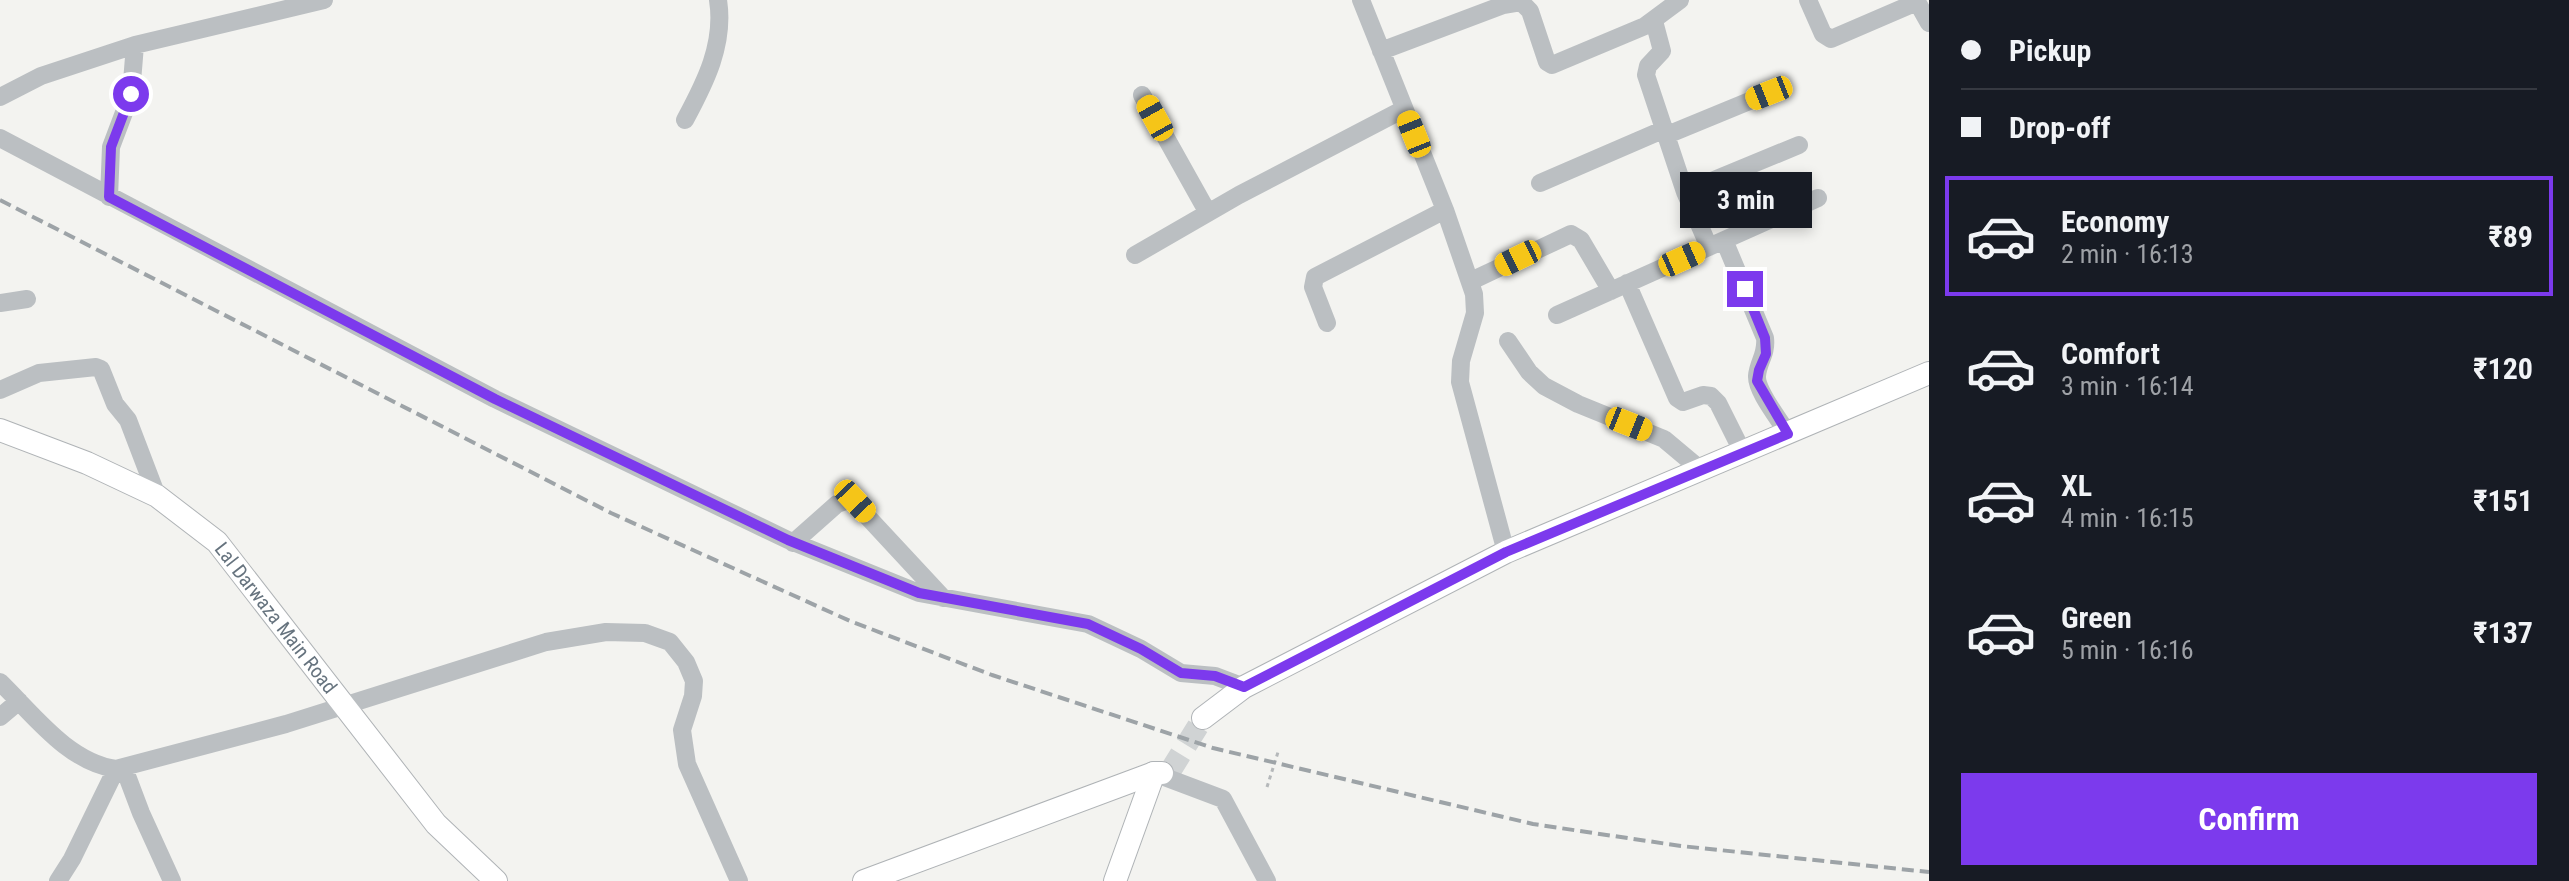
<!DOCTYPE html>
<meta charset="utf-8">
<style>
body{margin:0;font-family:"Roboto Condensed",sans-serif;background:#20242c;color:#f1f3f6;height:100vh;display:flex;flex-direction:column;font-size:30px;white-space:nowrap}
*{box-sizing:border-box;margin:0}
p{font-size:26px;color:#9ea1a6}
.icon{flex:none;width:44px;height:44px;fill:none;stroke:currentColor;stroke-width:2;stroke-linecap:round;stroke-linejoin:round}
.map{position:relative;flex:1;overflow:hidden}
.details{display:flex;flex-direction:column;background:#171b24;width:640px}
.details>*{flex:none}
.hud{display:grid;align-content:center;height:176px;padding:0 32px;background:#171b24}
.end{position:absolute;width:36px;height:36px;margin:-18px;border:10px solid #7c3aed;background:#fff;box-shadow:0 0 0 4px #fff}
.from{border-radius:50%}
.bubble{position:absolute;height:56px;border-radius:0px;background:#171b24;box-shadow:0 4px 12px #0003;font-size:26px;font-weight:700;line-height:56px;text-align:center}
.car{position:absolute;width:24px;height:48px;margin:-24px -12px;border-radius:10px;box-shadow:0 0 6px 2px #0007;background:linear-gradient(#f5c518 24%,#345 0 40%,#f5c518 0 76%,#345 0 86%,#f5c518 0)}
.hud b{display:flex;align-items:center;gap:28px;height:76px;font-size:30px}
.hud b+b{border-top:2px solid #363941}
.hud i{width:20px;height:20px;background:#f1f3f6}
ul{padding:0;list-style:none}
li{display:flex;align-items:center;gap:24px;height:120px;margin:0 16px 12px;padding:0 16px;border:4px solid transparent;border-radius:0px}
li div{flex:1}
li b{display:block;font-size:30px}
li em{font-style:normal;font-weight:700}
li.active{border-color:#7c3aed}
li>.icon{width:72px;height:72px;stroke-width:1.5}
.button{display:flex;gap:16px;margin-top:auto;padding:16px 32px}
.button a{flex:1;height:92px;border-radius:0px;background:#7c3aed;color:#fff;font-size:32px;font-weight:700;line-height:92px;text-align:center}
main{display:flex;flex:1;min-height:0}
.map>svg:first-child{display:block}
.lines{fill:none;stroke-linecap:round;stroke-linejoin:round}
.major-tunnel{stroke:#d0d3d4;stroke-width:22;stroke-dasharray:22 11;stroke-linecap:butt}
.major-casing{stroke:#afb3b6;stroke-width:24}
.path{stroke:#b5b8ba;stroke-width:3;stroke-dasharray:4 4;stroke-linecap:butt}
.minor{stroke:#bbbfc2;stroke-width:18}
.major{stroke:#fff;stroke-width:22}
.rail{stroke:#9da3a7;stroke-width:4;stroke-dasharray:12 6;stroke-linecap:butt}
.route{stroke:#7c3aed;stroke-width:10}
.labels{text-anchor:middle;dominant-baseline:central;stroke-width:8;stroke-linejoin:round;paint-order:stroke}
.street-label{font-size:20px;fill:#66737e;stroke:#fff}
</style>
<main>
<div class="map">
<svg width="1929" height="881" viewBox="0 0 1929 881">
<rect width="100%" height="100%" fill="#f3f3f0"/>
<g class="lines">
<path class="major-tunnel" d="M1169 773 1203 718"/>
<defs>
<g id="major">
<path id="s1" d="M0 430 87 463 157 496 217 542 436 824 496 881"/>
<path d="M1203 718 1244 687 1506 552 1929 373"/>
<path d="M864 881 1154 773"/>
<path d="M1115 881 1154 773H1162"/>
</g>
</defs>
<use href="#major" class="major-casing"/>
<path class="path" d="M1267 787 1279 749"/>
<path class="minor" d="M1361 0 1445 210 1474 294 1475 313 1461 361 1460 382 1506 552
M1808 0 1823 34 1831 39 1917 2
M1916 0 1929 23
M1654 21 1662 51 1648 66 1646 75 1685 192 1709 247
M1381 51 1503 5 1521 2 1530 11 1547 62 1552 65 1645 26 1680 0
M1142 95 1208 213
M0 97 41 76 135 45 324 0
M685 120C705 83 725 44 718 0
M1667 135 1769 93
M0 138 495 399 788 540 919 593 1088 624 1141 649 1181 673 1215 676 1244 687
M1540 183 1665 129
M1685 192 1799 145
M109 197 111 147 131 94 135 45
M1724 240 1765 338C1767 354 1758 362 1757 376 1756 391 1780 420 1788 434
M1135 255 1239 195 1404 109
M1471 281 1571 234 1581 240 1611 291
M1627 283 1677 398 1683 402 1703 395 1711 396 1718 403 1743 453
M0 303 27 299
M1557 315 1818 198
M1327 323 1313 287 1315 277 1445 210
M1508 341 1529 372 1544 386 1578 404 1664 439 1701 470
M0 390 39 373 96 367 101 369 115 404 128 420 157 496
M793 543 837 504 851 499 943 598
M0 682C34 715 68 762 116 769L286 724 546 642 606 632 645 633 670 642 686 662 694 681 693 696 682 730 687 764 739 881
M0 717 19 701
M124 768 141 813 172 881
M1154 773 1223 799 1267 881
M58 881 72 859 116 769"/>
<use href="#major" class="major"/>
<path class="rail" d="M0 200 611 513 850 621 992 675 1213 748 1533 824 1681 846 1929 872"/>
</g>
<g class="lines">
<path class="route" d="M131 94 111 147 109 197 495 399 788 540 919 593 1088 624 1141 649 1181 673 1215 676 1244 687 1506 552 1788 434 1757 381 1759 370 1766 354 1765 338 1745 289"/>
</g>
<g class="labels">
<g class="street-label">
<text stroke="none"><textPath href="#s1" startOffset="342">Lal Darwaza Main Road</textPath></text>
</g>
</g>
</svg>
<i class="end from" style="left:131px;top:94px"></i>
<i class="end" style="left:1745px;top:289px"></i>
<div class="bubble" style="left:1680px;top:172px;width:132px">3 min</div>
<i class="car" style="left:1769px;top:93px;rotate:248deg"></i>
<i class="car" style="left:1155px;top:118px;rotate:331deg"></i>
<i class="car" style="left:1414px;top:134px;rotate:338deg"></i>
<i class="car" style="left:1518px;top:258px;rotate:244deg"></i>
<i class="car" style="left:1682px;top:259px;rotate:66deg"></i>
<i class="car" style="left:1629px;top:424px;rotate:112deg"></i>
<i class="car" style="left:855px;top:501px;rotate:137deg"></i>
</div>
<section class="details">
<div class="hud">
<b><i class="from"></i>Pickup</b>
<b><i></i>Drop-off</b>
</div>
<ul>
<li class="active"><svg class="icon" aria-label="car" viewBox="0 0 24 24"><path d="M5 17H2v-5l4-1 3-4h7l3 4 3 1v5h-3M9 17h6M6 11h13"/><circle cx="7" cy="17" r="2"/><circle cx="17" cy="17" r="2"/></svg><div><b>Economy</b><p>2 min · 16:13</p></div><em>₹89</em></li>
<li><svg class="icon" aria-label="car" viewBox="0 0 24 24"><path d="M5 17H2v-5l4-1 3-4h7l3 4 3 1v5h-3M9 17h6M6 11h13"/><circle cx="7" cy="17" r="2"/><circle cx="17" cy="17" r="2"/></svg><div><b>Comfort</b><p>3 min · 16:14</p></div><em>₹120</em></li>
<li><svg class="icon" aria-label="car" viewBox="0 0 24 24"><path d="M5 17H2v-5l4-1 3-4h7l3 4 3 1v5h-3M9 17h6M6 11h13"/><circle cx="7" cy="17" r="2"/><circle cx="17" cy="17" r="2"/></svg><div><b>XL</b><p>4 min · 16:15</p></div><em>₹151</em></li>
<li><svg class="icon" aria-label="car" viewBox="0 0 24 24"><path d="M5 17H2v-5l4-1 3-4h7l3 4 3 1v5h-3M9 17h6M6 11h13"/><circle cx="7" cy="17" r="2"/><circle cx="17" cy="17" r="2"/></svg><div><b>Green</b><p>5 min · 16:16</p></div><em>₹137</em></li>
</ul>
<div class="button"><a>Confirm</a></div>
</section>
</main>
